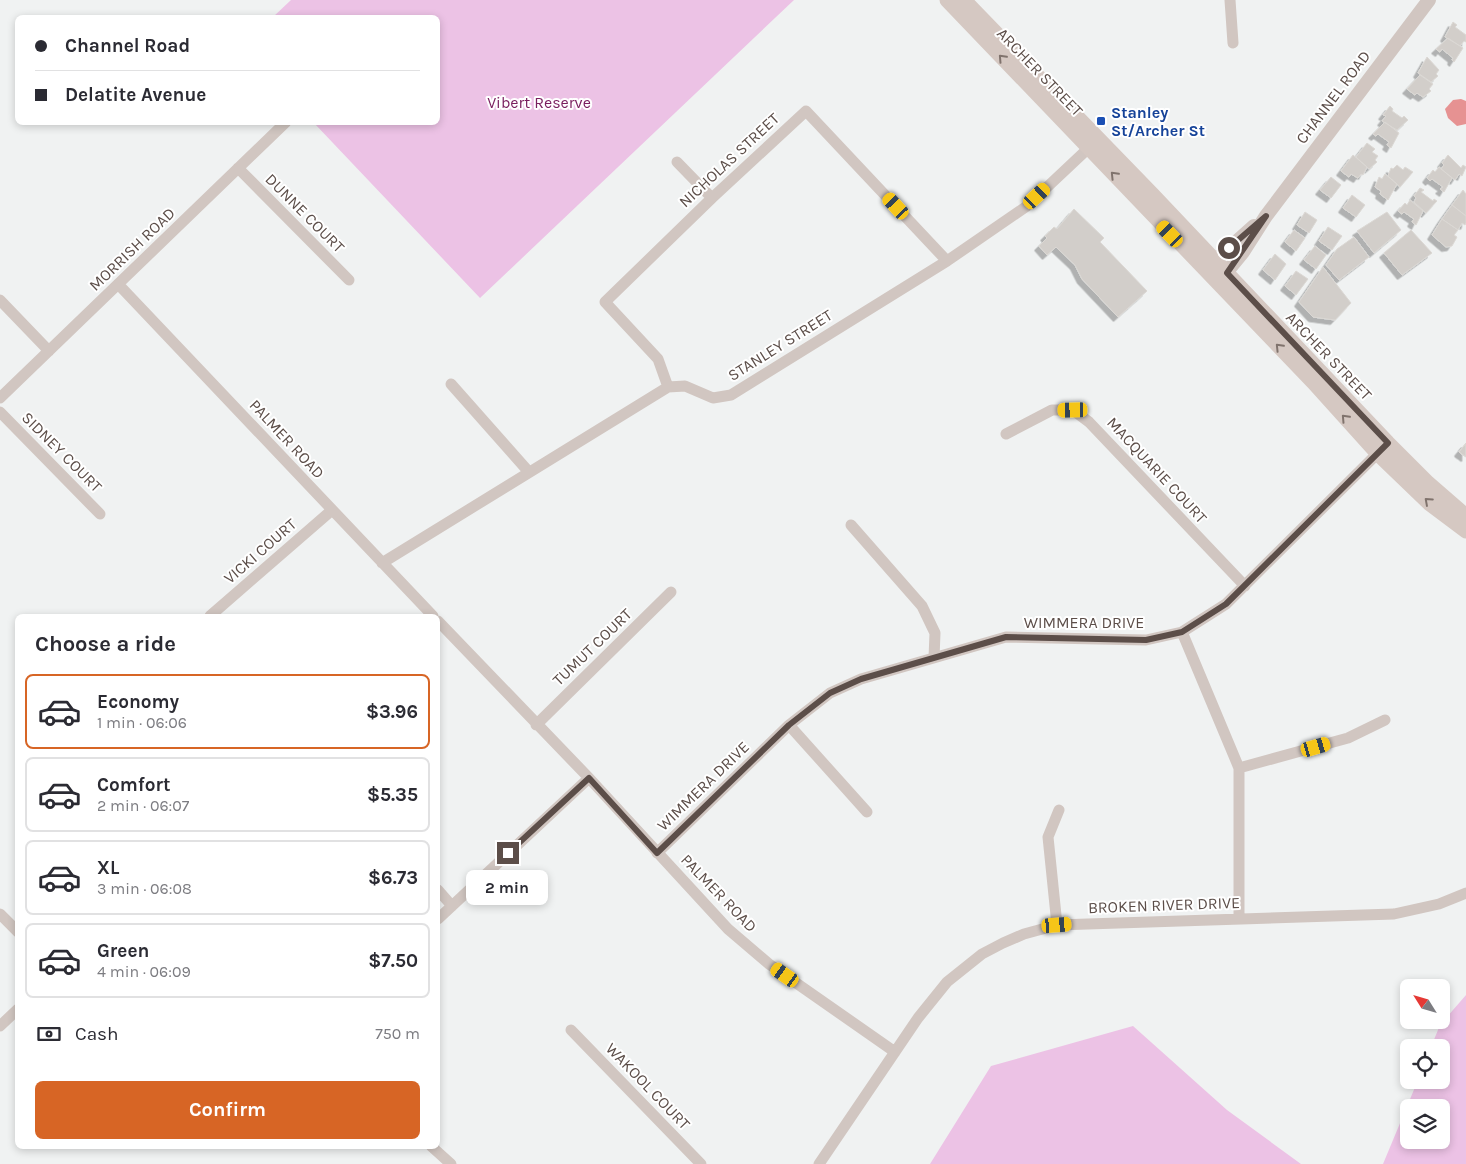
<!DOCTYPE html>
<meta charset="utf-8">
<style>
body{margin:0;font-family:Karla,sans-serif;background:#f7f7f7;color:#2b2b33;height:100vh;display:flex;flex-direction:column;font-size:19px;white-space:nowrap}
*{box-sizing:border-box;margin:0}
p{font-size:16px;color:#7c7c81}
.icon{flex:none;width:28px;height:28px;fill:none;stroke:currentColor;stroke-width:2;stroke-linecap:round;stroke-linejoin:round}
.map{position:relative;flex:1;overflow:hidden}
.sheet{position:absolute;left:15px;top:614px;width:425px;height:535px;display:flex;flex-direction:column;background:#fff;border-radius:8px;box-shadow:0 2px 8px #0003}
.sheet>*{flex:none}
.hud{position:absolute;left:15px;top:15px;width:425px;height:110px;border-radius:8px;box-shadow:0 2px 8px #0003;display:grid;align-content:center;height:110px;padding:0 20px;background:#fff}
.needle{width:32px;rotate:307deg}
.buttons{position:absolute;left:1400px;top:979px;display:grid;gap:10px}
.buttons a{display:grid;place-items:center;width:50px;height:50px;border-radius:8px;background:#fff;box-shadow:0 2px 8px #0003;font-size:25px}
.end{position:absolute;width:22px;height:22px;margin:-11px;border:6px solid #5c4e49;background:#fff;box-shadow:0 0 0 2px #fff}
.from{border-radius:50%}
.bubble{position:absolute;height:35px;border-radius:8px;background:#fff;box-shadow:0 2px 8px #0003;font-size:16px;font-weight:700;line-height:35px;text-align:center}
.car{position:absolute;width:15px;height:30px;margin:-15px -8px;border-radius:6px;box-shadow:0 0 4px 1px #0007;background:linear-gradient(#f5c518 24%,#345 0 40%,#f5c518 0 76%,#345 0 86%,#f5c518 0)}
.hud b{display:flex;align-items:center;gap:18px;height:48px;font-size:19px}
.hud b+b{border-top:1px solid #e1e1e2}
.hud i{width:12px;height:12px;background:#2b2b33}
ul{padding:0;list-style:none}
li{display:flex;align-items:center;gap:15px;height:75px;margin:0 10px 8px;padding:0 10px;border:2px solid #e1e1e2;border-radius:8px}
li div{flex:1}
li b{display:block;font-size:19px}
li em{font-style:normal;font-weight:700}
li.on{border-color:#d76525}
li>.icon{width:45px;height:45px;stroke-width:1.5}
h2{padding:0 20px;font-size:22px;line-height:60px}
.pay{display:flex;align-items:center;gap:12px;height:55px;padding:0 20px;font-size:19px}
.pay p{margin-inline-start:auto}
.cta{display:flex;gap:10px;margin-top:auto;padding:10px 20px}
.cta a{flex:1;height:58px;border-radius:8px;background:#d76525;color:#fff;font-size:20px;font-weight:700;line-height:58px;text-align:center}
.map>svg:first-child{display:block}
.green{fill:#ecc2e5;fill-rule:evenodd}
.water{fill:#e69292}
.building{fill:#d2ceca;stroke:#dbd8d4;filter:url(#shadow)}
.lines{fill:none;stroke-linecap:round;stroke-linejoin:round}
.minor{stroke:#d1c6c1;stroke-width:11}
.tertiary{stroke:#d1c6c1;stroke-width:14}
.secondary{stroke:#d5c8c2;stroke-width:15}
.oneway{stroke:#80736d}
.route{stroke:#5c4e49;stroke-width:6}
.transit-dot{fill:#1a4fb4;stroke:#fff;stroke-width:2}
.labels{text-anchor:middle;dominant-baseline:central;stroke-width:4;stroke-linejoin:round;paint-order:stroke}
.street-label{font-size:16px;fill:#5c4e49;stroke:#fff}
.park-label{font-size:16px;fill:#791e5e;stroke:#fff}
.transit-label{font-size:16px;font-weight:bold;fill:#164399;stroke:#fff;text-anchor:start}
</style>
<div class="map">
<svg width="1466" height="1164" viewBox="0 0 1466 1164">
<defs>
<filter id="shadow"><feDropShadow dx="-4.5" dy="4.5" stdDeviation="0" flood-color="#0004"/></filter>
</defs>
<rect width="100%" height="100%" fill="#f0f2f2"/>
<path class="green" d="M291 0H794L480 298 314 123 438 122V18L273 17Z
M1466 995V1164H1383L1418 1080H1441V1048L1431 1047 1440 1025ZM1409 1108H1441V1140H1409Z
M1133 1026 1227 1110 1301 1164H930L991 1066Z"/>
<path class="water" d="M1461 99 1466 101V124L1457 126 1448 118 1445 109 1453 100Z"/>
<path class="building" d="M1453 22 1457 25 1455 27 1466 35V42L1464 41 1460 46 1445 37Z
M1448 38 1463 48 1454 62 1452 60 1453 58 1442 49 1440 52 1436 49Z
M1427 57 1439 70 1436 74 1438 76 1431 82 1418 73Z
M1420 75 1433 84 1429 89 1431 91 1423 97 1417 93 1415 95 1407 89Z
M1390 106 1393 109 1392 111 1402 118 1404 116 1408 120 1397 130 1382 121 1386 116 1383 115Z
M1385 122 1399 133 1391 148 1387 145 1389 142 1378 134 1376 136 1373 134Z
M1367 143 1375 149 1372 152 1378 156 1375 160 1377 162 1369 169 1356 157Z
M1353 155 1367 167 1363 175 1361 174 1358 178 1351 174 1349 177 1341 171Z
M1448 155 1461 168 1463 165 1466 167 1462 176 1459 174 1455 180 1441 169 1444 165 1442 163Z
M1397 165 1403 170 1405 167 1413 172 1400 187 1388 176 1391 168 1393 169Z
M1439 167 1452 178 1444 192 1440 189 1443 187 1432 179 1430 181 1427 178 1433 170 1435 172Z
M1385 174 1397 184 1388 200 1380 194 1381 191 1375 187 1379 177 1382 179Z
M1331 177 1341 185 1331 198 1320 190Z
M1420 188 1424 190 1421 192 1433 201 1434 199 1437 201 1426 213 1414 202 1416 198 1414 196Z
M1463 190 1466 194V216L1452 205Z
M1352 195 1365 205 1356 217 1343 208Z
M1410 200 1423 211 1416 225 1412 222 1414 219 1404 212 1402 214 1398 211 1405 203 1407 205Z
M1452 205 1466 216V223L1465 225 1462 223 1458 230 1442 219Z
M1074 209 1104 238 1100 242 1147 291 1118 317 1082 279 1075 265 1056 247 1047 255 1039 246 1047 238 1045 236 1054 227 1057 229Z
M1305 212 1317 220 1309 233 1297 225Z
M1387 212 1401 230 1374 253 1357 231Z
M1442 219 1458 230 1454 235 1457 237 1452 246 1446 247 1432 235Z
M1328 227 1342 236 1332 250 1319 241Z
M1294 230 1305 238 1296 251 1285 242Z
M1411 230 1432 253 1402 275 1384 253Z
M1354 237 1369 257 1339 280 1326 265 1337 249Z
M1315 246 1326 255 1316 269 1304 260Z
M1275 254 1286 264 1275 280 1263 270Z
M1323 267 1351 303 1335 320 1313 317 1299 302Z
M1296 271 1308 279 1296 295 1285 286Z
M1466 443V457L1459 452Z
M1466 443V457L1459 452Z"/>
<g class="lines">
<path class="minor" d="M1230 0 1233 43
M677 162 712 198
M238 168 349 280
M118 284 433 616
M0 300 49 351
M451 384 528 471
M668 387 658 359 605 302 712 198 806 111 947 261
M0 398 286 122
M0 412 100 514
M1006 434 1052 410H1073L1089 422 1245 586
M851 525 922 606 935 633 934 658
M382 563 668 387 685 386 713 398 731 395 947 261 1027 206 1095 142
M210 616 332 510
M438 621 589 778 728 929 769 964 895 1052
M1182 632 1239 768V919
M536 725 671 592
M789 725 867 812
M1239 768 1348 738 1385 720
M657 853 789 725 830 693 861 679 1006 637 1146 640 1182 632 1226 604 1383 448
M438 890 452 906
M0 914 18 932
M438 919 589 778
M1057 925 1048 837 1059 810
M0 1026 18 1009
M571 1030 701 1164
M431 1146 451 1164
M819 1164 918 1018 947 982 982 954 1003 943 1024 934 1057 925 1394 914 1439 904 1466 893"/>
<path class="tertiary" d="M1207 268 1254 226
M1220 280 1243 252 1266 216 1429 0"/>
<path class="secondary" d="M947 0 1313 382 1377 453 1430 504 1466 531
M964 0 1152 194 1388 443 1428 483 1466 516"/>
</g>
<defs><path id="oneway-chevron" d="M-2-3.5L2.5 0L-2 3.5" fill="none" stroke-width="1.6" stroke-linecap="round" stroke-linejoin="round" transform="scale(1.25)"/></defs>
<g class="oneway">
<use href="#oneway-chevron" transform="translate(1002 58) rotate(-133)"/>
<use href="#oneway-chevron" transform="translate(1114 175) rotate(-134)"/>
<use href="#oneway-chevron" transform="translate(1279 347) rotate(-134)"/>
<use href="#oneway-chevron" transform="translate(1345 418) rotate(-133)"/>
<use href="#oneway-chevron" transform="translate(1428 501) rotate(-138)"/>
</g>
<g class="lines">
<path class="route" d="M508 853 589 778 657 853 789 725 830 693 861 679 1006 637 1146 640 1182 632 1226 604 1388 443 1227 273 1266 216 1229 248"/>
</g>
<rect class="transit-dot" x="1096" y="116" width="10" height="10" rx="2.5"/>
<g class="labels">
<g class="street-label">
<text transform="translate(1040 72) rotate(46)">ARCHER STREET</text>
<text transform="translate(1333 97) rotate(-53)">CHANNEL ROAD</text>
<text transform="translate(729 160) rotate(-43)">NICHOLAS STREET</text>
<text transform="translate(305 213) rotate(45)">DUNNE COURT</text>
<text transform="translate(132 249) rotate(-44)">MORRISH ROAD</text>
<text transform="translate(780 345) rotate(-32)">STANLEY STREET</text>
<text transform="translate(1329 356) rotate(46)">ARCHER STREET</text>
<text transform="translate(287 439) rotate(47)">PALMER ROAD</text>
<text transform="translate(62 452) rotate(45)">SIDNEY COURT</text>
<text transform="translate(1157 470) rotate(47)">MACQUARIE COURT</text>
<text transform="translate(260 551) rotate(-41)">VICKI COURT</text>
<text x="1084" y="622">WIMMERA DRIVE</text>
<text transform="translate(592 647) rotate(-44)">TUMUT COURT</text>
<text transform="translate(703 786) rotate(-44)">WIMMERA DRIVE</text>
<text transform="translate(719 893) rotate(46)">PALMER ROAD</text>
<text transform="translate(1164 905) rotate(-2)">BROKEN RIVER DRIVE</text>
<text transform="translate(648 1086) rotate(46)">WAKOOL COURT</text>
</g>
<g class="park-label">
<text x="539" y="102">Vibert Reserve</text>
</g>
<g class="transit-label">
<text x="1111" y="112">Stanley<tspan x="1111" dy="18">St/Archer St</tspan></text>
</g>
</g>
</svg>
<div class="buttons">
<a><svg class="needle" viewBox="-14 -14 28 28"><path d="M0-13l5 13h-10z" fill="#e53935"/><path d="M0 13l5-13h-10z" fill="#7c7c81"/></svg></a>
<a><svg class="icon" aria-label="locate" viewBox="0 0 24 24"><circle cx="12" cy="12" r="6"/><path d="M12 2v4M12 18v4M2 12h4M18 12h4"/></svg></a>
<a><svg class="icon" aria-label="layers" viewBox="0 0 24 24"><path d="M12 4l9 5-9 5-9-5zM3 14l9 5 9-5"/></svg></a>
</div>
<i class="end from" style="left:1229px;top:248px"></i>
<i class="end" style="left:508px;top:853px"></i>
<div class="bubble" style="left:466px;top:870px;width:82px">2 min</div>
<i class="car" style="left:1037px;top:196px;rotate:47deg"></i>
<i class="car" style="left:896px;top:206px;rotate:317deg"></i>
<i class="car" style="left:1170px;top:234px;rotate:316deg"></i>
<i class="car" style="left:1073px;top:410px;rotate:269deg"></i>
<i class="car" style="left:1316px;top:747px;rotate:74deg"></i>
<i class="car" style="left:1057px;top:925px;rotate:86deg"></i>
<i class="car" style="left:785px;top:975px;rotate:305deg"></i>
<div class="hud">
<b><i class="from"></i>Channel Road</b>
<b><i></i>Delatite Avenue</b>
</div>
<section class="sheet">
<h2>Choose a ride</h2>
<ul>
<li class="on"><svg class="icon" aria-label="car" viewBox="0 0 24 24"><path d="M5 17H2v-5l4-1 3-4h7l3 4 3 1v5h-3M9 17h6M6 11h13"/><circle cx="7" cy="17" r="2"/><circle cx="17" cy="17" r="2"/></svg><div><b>Economy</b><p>1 min · 06:06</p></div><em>$3.96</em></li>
<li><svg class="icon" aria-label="car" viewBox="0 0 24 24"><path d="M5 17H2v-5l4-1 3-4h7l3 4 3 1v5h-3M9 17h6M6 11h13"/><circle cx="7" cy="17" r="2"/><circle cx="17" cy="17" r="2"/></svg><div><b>Comfort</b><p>2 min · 06:07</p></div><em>$5.35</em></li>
<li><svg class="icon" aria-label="car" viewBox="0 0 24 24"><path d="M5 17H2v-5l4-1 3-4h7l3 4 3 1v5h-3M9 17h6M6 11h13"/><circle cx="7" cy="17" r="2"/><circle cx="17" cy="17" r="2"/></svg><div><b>XL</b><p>3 min · 06:08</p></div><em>$6.73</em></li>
<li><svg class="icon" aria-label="car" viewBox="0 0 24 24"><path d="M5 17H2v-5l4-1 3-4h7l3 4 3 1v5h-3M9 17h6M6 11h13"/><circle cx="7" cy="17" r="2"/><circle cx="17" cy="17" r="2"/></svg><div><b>Green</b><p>4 min · 06:09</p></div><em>$7.50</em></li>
</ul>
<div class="pay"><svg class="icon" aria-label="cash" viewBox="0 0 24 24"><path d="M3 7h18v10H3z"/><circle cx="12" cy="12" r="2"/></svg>Cash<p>750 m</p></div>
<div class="cta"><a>Confirm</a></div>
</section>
</div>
